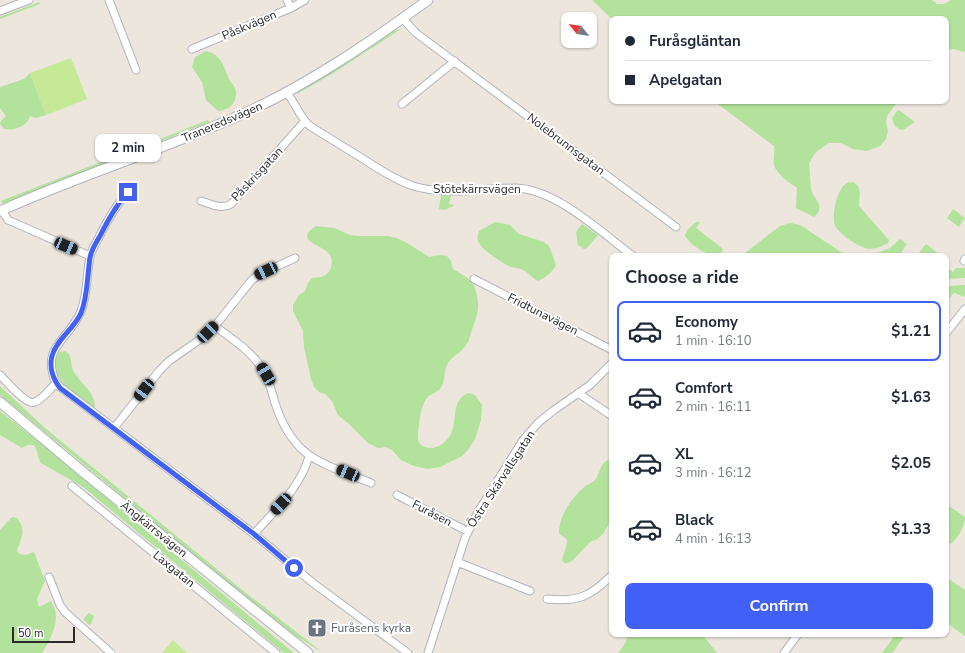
<!DOCTYPE html>
<meta charset="utf-8">
<style>
body{margin:0;font-family:"Nunito Sans",sans-serif;background:#f2f2f3;color:#1f2937;height:100vh;display:flex;flex-direction:column;font-size:15px;white-space:nowrap}
*{box-sizing:border-box;margin:0}
p{font-size:13px;color:#747a83}
.icon{flex:none;width:22px;height:22px;fill:none;stroke:currentColor;stroke-width:2;stroke-linecap:round;stroke-linejoin:round}
.map{position:relative;flex:1;overflow:hidden}
.details{position:absolute;left:609px;top:253px;width:340px;height:384px;display:flex;flex-direction:column;background:#fff;border-radius:8px;box-shadow:0 1px 3px #0004}
.details>*{flex:none}
.top-card{position:absolute;left:609px;top:16px;width:340px;height:88px;border-radius:8px;box-shadow:0 1px 3px #0004;display:grid;align-content:center;height:88px;padding:0 16px;background:#fff}
.needle{width:26px;rotate:300deg}
.fabs{position:absolute;left:561px;top:12px;display:grid;gap:8px}
.fabs a{display:grid;place-items:center;width:36px;height:36px;border-radius:8px;background:#fff;box-shadow:0 1px 3px #0004;font-size:20px}
.scale{position:absolute;left:12px;bottom:10px;width:63px;box-sizing:border-box;padding-left:4px;border:2px solid #2b2b2b;border-top:0;font-size:11px;line-height:14px;white-space:nowrap;color:#2b2b2b;-webkit-text-stroke:3px #fff;paint-order:stroke}
.end{position:absolute;width:18px;height:18px;margin:-9px;border:5px solid #4161f6;background:#fff;box-shadow:0 0 0 2px #fff}
.from{border-radius:50%}
.bubble{position:absolute;height:28px;border-radius:8px;background:#fff;box-shadow:0 1px 3px #0004;font-size:13px;font-weight:700;line-height:28px;text-align:center}
.car{position:absolute;width:12px;height:24px;margin:-12px -6px;border-radius:5px;box-shadow:0 0 3px 1px #0007;background:linear-gradient(#222 24%,#8ab4d8 0 40%,#222 0 76%,#8ab4d8 0 86%,#222 0)}
.top-card b{display:flex;align-items:center;gap:14px;height:38px;font-size:15px}
.top-card b+b{border-top:1px solid #e0e1e3}
.top-card i{width:10px;height:10px;background:#1f2937}
ul{padding:0;list-style:none}
li{display:flex;align-items:center;gap:12px;height:60px;margin:0 8px 6px;padding:0 8px;border:2px solid transparent;border-radius:8px}
li div{flex:1}
li b{display:block;font-size:15px}
li em{font-style:normal;font-weight:700}
li.current{border-color:#4161f6}
li>.icon{width:36px;height:36px;stroke-width:1.5}
h2{padding:0 16px;font-size:18px;line-height:48px}
.primary-button{display:flex;gap:8px;margin-top:auto;padding:8px 16px}
.primary-button a{flex:1;height:46px;border-radius:8px;background:#4161f6;color:#fff;font-size:16px;font-weight:700;line-height:46px;text-align:center}
.map>svg:first-child{display:block}
.green{fill:#b2e29b}
.pitch{fill:#c5e997}
.lines{fill:none;stroke-linecap:round;stroke-linejoin:round}
.minor-casing{stroke:#b1b3be;stroke-width:9}
.tertiary-casing{stroke:#b1b3be;stroke-width:11}
.minor{stroke:#fff;stroke-width:7}
.tertiary{stroke:#fff;stroke-width:9}
.route{stroke:#4161f6;stroke-width:5}
.labels{text-anchor:middle;dominant-baseline:central;stroke-width:4;stroke-linejoin:round;paint-order:stroke}
.street-label{font-size:12px;fill:#2b2b2b;stroke:#fff}
.worship-label{font-size:12px;fill:#5b616d;stroke:#fff;text-anchor:start}
</style>
<div class="map">
<svg width="965" height="653" viewBox="0 0 965 653">
<rect width="100%" height="100%" fill="#ece6dd"/>
<path class="green" d="M592 0H932L937 4H944L951 0H965V52L953 49 946 51V19H612Z
M39 2 40 4 0 19V17Z
M401 29 332 74 297 94 298 91 363 52 393 31Z
M206 51C221 54 224 67 229 79 232 84 236 87 236 93 237 104 227 111 218 111L206 100 202 82 192 67 195 57Z
M30 73 46 115 36 118 30 116C28 126 14 131 4 129L0 124 1 121 6 116 0 108V87L24 79Z
M714 101H898L887 116 886 122 888 131 886 139 880 146 867 151 853 149 841 143H829L816 152 809 163C810 172 810 180 811 189 813 199 827 206 814 217L796 208 797 188C790 183 777 175 774 165 773 161 775 151 774 146Z
M899 110 915 122 903 130C896 129 893 124 892 118L897 111Z
M208 120 209 122 151 145 150 143Z
M137 147 138 150 119 158 118 153 121 152 122 153Z
M115 155 116 159 3 205 1 201 111 158V156Z
M853 182C863 188 859 195 859 206L889 240 888 243C882 246 877 249 870 249 861 249 839 234 835 226 831 216 837 188 847 183 849 182 851 183 853 182Z
M441 195 451 196 449 204 455 205 445 210 439 209Z
M953 209 965 218 959 227 947 218Z
M495 222 510 225 519 234 544 242 549 246 556 265C553 272 545 278 538 281 532 278 529 273 523 270 519 268 515 268 511 267 502 263 484 251 479 243 476 240 478 235 479 231Z
M696 222H700L696 228 723 249 720 255C710 258 689 245 685 235L688 229Z
M790 223 800 225 847 256H741L780 226Z
M582 224 598 235 587 248 584 249 578 245 576 232Z
M316 226 334 228 350 235 358 236H388L397 238 407 243 429 257 440 255 447 256 451 261 453 269C459 273 466 276 471 281 474 284 475 288 476 292 480 307 478 312 473 327 469 336 471 340 463 349 459 354 451 357 448 363 443 371 446 382 440 389 436 393 430 394 427 398 422 404 420 416 419 424 419 429 417 433 418 439 418 442 421 446 425 447 430 449 434 448 439 446 465 432 445 403 468 393L475 395 482 405 481 420 475 439 467 451 462 456 440 467 428 469 414 466 401 460 392 450 386 447 378 448 368 443 350 425 338 415 332 401 325 394 319 392 314 387 311 379 304 347 303 331 293 311V305L299 295 305 291 308 283 312 278C316 277 321 278 324 276 331 272 335 262 329 254 323 245 292 241 316 226Z
M900 239 907 244 902 251V256H878L874 254 890 248Z
M926 244 939 254 937 256H920L918 254Z
M946 267 953 272 956 268H965V278L946 279Z
M965 285V297L954 293 950 297 946 299V286Z
M65 351C73 355 70 363 73 370 80 384 96 392 95 408 77 397 45 378 59 352Z
M0 386 45 428 96 470 241 589 322 652 295 636 239 593 0 395Z
M0 411 33 437 294 653H284L83 487 41 463C37 457 38 450 34 445H28L22 448 0 435Z
M610 460 612 462V518L603 534 596 540 591 541 572 561 567 563H564L562 560C563 556 568 542 567 540 565 537 561 536 559 533 559 516 571 499 583 488 587 484 593 483 596 479 600 472 601 461 610 460Z
M946 504 965 517C965 527 956 543 946 546Z
M12 517 17 518C27 532 21 536 17 551L20 554 26 555 34 552 45 581 37 599 39 607 51 601C52 604 54 607 55 610 59 624 49 642 42 653H0V530Z
M946 577 965 590V636L948 624 946 614Z
M89 613 94 616 91 624 89 625 83 619Z
M628 634H699L706 639 717 653H618C623 647 627 642 628 634Z
M896 634H906L892 653H882Z"/>
<path class="pitch" d="M71 58 87 99 46 115 30 73Z
M173 640 187 653H162Z"/>
<g class="lines">
<defs>
<path id="minor" d="M109 0 136 70
M287 0 291 8
M0 11 29 0
M403 19 416 33 676 227
M192 49 291 8 305 0
M286 92C296 103 299 117 310 126 329 138 347 149 365 160 380 170 396 180 413 186 447 196 482 188 516 188 556 189 602 233 633 256
M402 104 455 61
M201 201C211 204 221 210 231 204L304 122
M2 210 8 220 90 256
M964 261 965 259
M474 279 612 350
M215 326C233 340 255 353 265 374 270 383 272 393 275 403 281 422 290 439 305 452 318 464 354 476 371 483
M946 333 965 309
M0 375C6 381 27 406 35 402 43 399 50 389 56 383 40 346 69 341 81 311 88 294 86 275 90 257 91 250 97 242 100 235 108 219 116 205 128 192
M56 383 60 387 254 534 313 583 408 653
M578 393 612 416
M114 428 160 370 169 361 202 338 215 326 251 281 258 275 295 258
M72 486 276 653
M397 495 467 531
M254 534C275 510 301 487 309 456
M457 562 530 591
M49 577 60 605 65 612 111 653
M547 599C578 602 590 597 612 575
M428 653 465 538 478 512 523 440 539 422 554 410 590 385 612 363
M784 653 798 634"/>
<path id="tertiary" d="M0 211C80 175 165 149 245 113 311 83 370 42 428 0
M0 402 83 472 308 653"/>
</defs>
<use href="#minor" class="minor-casing"/>
<use href="#tertiary" class="tertiary-casing"/>
<use href="#minor" class="minor"/>
<use href="#tertiary" class="tertiary"/>
</g>
<g class="lines">
<path class="route" d="M128 192C116 205 108 220 100 236 96 243 91 250 90 258 87 276 88 296 81 313 74 329 56 340 52 356 49 367 53 379 60 388L254 534 294 568"/>
</g>
<defs>
<symbol id="church-square" viewBox="-11 -11 22 22"><rect x="-9" y="-9" width="18" height="18" rx="4" fill="#6b7280" stroke="#fff"/><path d="M-1.2-6h2.4v3.5h3.3v2.4h-3.3V6h-2.4V-.1h-3.3v-2.4h3.3Z" fill="#fff"/></symbol>
</defs>
<g fill-rule="evenodd">
<use href="#church-square" x="306" y="617" width="22" height="22"/>
</g>
<g class="labels">
<g class="street-label">
<text transform="translate(249 25) rotate(-23)">Påskvägen</text>
<text transform="translate(222 122) rotate(-23)">Traneredsvägen</text>
<text transform="translate(566 144) rotate(37)">Nolebrunnsgatan</text>
<text transform="translate(257 174) rotate(-47)">Påskrisgatan</text>
<text x="477" y="189">Stötekärrsvägen</text>
<text transform="translate(543 314) rotate(27)">Fridtunavägen</text>
<text transform="translate(501 479) rotate(-57)">Östra Skärvallsgatan</text>
<text transform="translate(432 513) rotate(27)">Furåsen</text>
<text transform="translate(154 529) rotate(39)">Ängkärrsvägen</text>
<text transform="translate(174 569) rotate(39)">Laxgatan</text>
</g>
<g class="worship-label">
<text x="331" y="628">Furåsens kyrka</text>
</g>
</g>
</svg>
<div class="fabs">
<a><svg class="needle" viewBox="-14 -14 28 28"><path d="M0-13l5 13h-10z" fill="#e53935"/><path d="M0 13l5-13h-10z" fill="#747a83"/></svg></a>
</div>
<div class="scale">50 m</div>
<i class="end from" style="left:294px;top:568px"></i>
<i class="end" style="left:128px;top:192px"></i>
<div class="bubble" style="left:95px;top:134px;width:66px">2 min</div>
<i class="car" style="left:66px;top:246px;rotate:113deg"></i>
<i class="car" style="left:266px;top:271px;rotate:245deg"></i>
<i class="car" style="left:208px;top:332px;rotate:45deg"></i>
<i class="car" style="left:266px;top:374px;rotate:329deg"></i>
<i class="car" style="left:144px;top:390px;rotate:218deg"></i>
<i class="car" style="left:348px;top:473px;rotate:293deg"></i>
<i class="car" style="left:281px;top:504px;rotate:223deg"></i>
<div class="top-card">
<b><i class="from"></i>Furåsgläntan</b>
<b><i></i>Apelgatan</b>
</div>
<section class="details">
<h2>Choose a ride</h2>
<ul>
<li class="current"><svg class="icon" aria-label="car" viewBox="0 0 24 24"><path d="M5 17H2v-5l4-1 3-4h7l3 4 3 1v5h-3M9 17h6M6 11h13"/><circle cx="7" cy="17" r="2"/><circle cx="17" cy="17" r="2"/></svg><div><b>Economy</b><p>1 min · 16:10</p></div><em>$1.21</em></li>
<li><svg class="icon" aria-label="car" viewBox="0 0 24 24"><path d="M5 17H2v-5l4-1 3-4h7l3 4 3 1v5h-3M9 17h6M6 11h13"/><circle cx="7" cy="17" r="2"/><circle cx="17" cy="17" r="2"/></svg><div><b>Comfort</b><p>2 min · 16:11</p></div><em>$1.63</em></li>
<li><svg class="icon" aria-label="car" viewBox="0 0 24 24"><path d="M5 17H2v-5l4-1 3-4h7l3 4 3 1v5h-3M9 17h6M6 11h13"/><circle cx="7" cy="17" r="2"/><circle cx="17" cy="17" r="2"/></svg><div><b>XL</b><p>3 min · 16:12</p></div><em>$2.05</em></li>
<li><svg class="icon" aria-label="car" viewBox="0 0 24 24"><path d="M5 17H2v-5l4-1 3-4h7l3 4 3 1v5h-3M9 17h6M6 11h13"/><circle cx="7" cy="17" r="2"/><circle cx="17" cy="17" r="2"/></svg><div><b>Black</b><p>4 min · 16:13</p></div><em>$1.33</em></li>
</ul>
<div class="primary-button"><a>Confirm</a></div>
</section>
</div>
